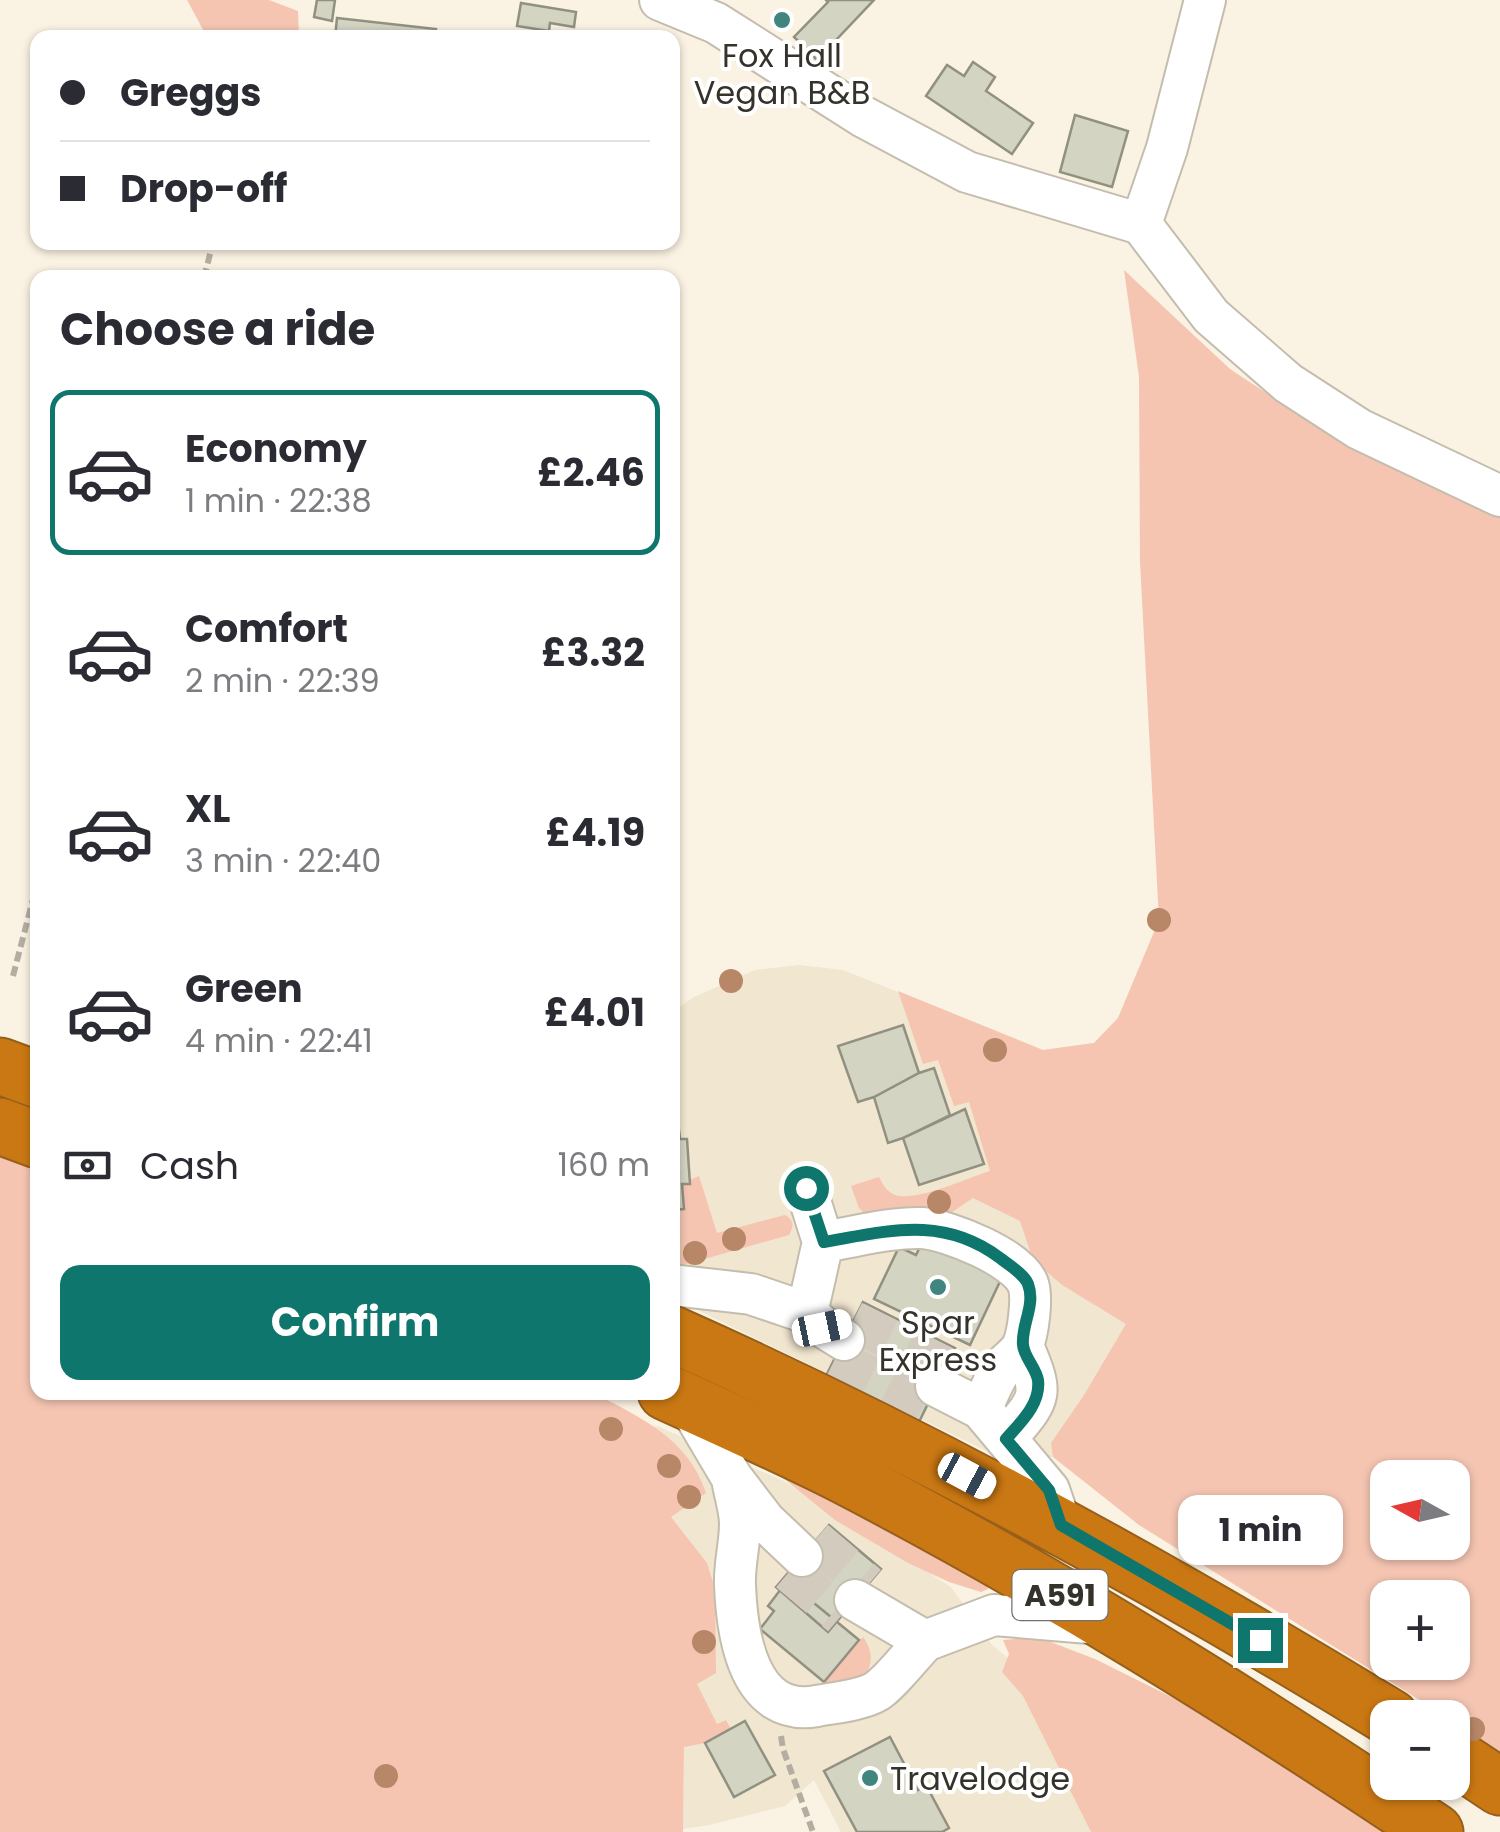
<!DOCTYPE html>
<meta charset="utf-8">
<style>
body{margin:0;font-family:Poppins,sans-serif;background:#f2f2f3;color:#2b2b33;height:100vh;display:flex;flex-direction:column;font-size:38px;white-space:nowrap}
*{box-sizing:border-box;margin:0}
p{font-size:32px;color:#7c7c81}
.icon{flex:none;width:55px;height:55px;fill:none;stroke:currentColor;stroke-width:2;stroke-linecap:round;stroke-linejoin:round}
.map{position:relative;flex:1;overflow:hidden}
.details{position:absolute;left:30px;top:270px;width:650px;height:1130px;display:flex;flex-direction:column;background:#fff;border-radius:20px;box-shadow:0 2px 8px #0004}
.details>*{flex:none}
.guide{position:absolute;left:30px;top:30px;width:650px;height:220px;border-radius:20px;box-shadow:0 2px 8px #0004;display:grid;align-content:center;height:220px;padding:0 30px;background:#fff}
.needle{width:65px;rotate:278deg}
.fabs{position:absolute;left:1370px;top:1460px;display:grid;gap:20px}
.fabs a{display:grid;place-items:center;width:100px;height:100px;border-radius:20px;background:#fff;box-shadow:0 2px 8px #0004;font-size:50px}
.end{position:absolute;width:45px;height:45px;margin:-22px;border:12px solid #0f766e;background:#fff;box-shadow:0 0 0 5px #fff}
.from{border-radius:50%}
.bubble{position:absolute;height:70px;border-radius:20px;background:#fff;box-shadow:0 2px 8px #0004;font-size:32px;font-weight:700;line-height:70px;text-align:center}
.car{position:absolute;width:30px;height:60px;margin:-30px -15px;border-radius:12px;box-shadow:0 0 8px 2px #0007;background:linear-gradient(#fff 24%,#345 0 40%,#fff 0 76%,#345 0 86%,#fff 0)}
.guide b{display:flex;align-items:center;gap:35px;height:95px;font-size:38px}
.guide b+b{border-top:2px solid #e1e1e2}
.guide i{width:25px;height:25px;background:#2b2b33}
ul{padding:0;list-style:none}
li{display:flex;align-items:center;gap:30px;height:165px;margin:0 20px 15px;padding:0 10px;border:5px solid transparent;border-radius:20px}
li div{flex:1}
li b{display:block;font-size:38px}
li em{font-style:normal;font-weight:700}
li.active{border-color:#0f766e}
li>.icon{width:90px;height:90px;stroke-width:1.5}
h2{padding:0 30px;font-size:45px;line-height:120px}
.pay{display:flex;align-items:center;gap:25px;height:110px;padding:0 30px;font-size:38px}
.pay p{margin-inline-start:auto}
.button{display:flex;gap:20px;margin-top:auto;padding:20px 30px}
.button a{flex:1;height:115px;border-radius:20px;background:#0f766e;color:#fff;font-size:40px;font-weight:700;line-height:115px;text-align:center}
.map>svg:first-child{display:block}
.built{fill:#f1e6d0}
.green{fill:#f5c5b2;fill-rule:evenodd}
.building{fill:#d4d4c3;stroke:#919081;stroke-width:2.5}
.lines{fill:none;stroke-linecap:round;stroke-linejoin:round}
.minor-tunnel{stroke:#d3ccbe;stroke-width:40;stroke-dasharray:40 20;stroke-linecap:butt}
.minor-casing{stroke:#c4bdae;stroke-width:44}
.highway-casing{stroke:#96601c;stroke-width:59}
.path{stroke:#b4aea2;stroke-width:6;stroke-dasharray:10 5;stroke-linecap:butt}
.minor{stroke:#fff;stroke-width:40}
.highway{stroke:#ca7813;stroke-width:55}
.tree{fill:#b88767}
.route{stroke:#0f766e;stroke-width:12}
.poi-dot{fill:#40867f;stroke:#fff;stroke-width:4}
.labels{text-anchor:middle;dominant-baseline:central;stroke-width:8;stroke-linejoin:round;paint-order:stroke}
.shield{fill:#fff;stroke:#72706b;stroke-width:2.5}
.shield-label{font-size:30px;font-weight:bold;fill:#35322c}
.poi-label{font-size:32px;fill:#35322c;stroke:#fff}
</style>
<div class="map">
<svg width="1500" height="1832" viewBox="0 0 1500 1832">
<rect width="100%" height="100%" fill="#faf2e2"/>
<path class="built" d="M1159 920 1268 1214 1053 1457 1003 1459 673 1298 672 1012 694 997 755 970 799 965 843 970 1043 1050 1094 1043 1118 1018Z
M657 1426 786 1482 951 1587 993 1646 1063 1701 1120 1832H841L814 1780 785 1806 709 1825 683 1829 685 1667 599 1440Z"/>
<path class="green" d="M187 0H269L298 11 299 37H207Z
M1124 270 1230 369 1340 442 1500 512V1752L1453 1721 1452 1718 1447 1717 1139 1525 1053 1457 1051 1443 1084 1395 1126 1324 1062 1285 1033 1260 1020 1221 973 1198 948 1215 868 1217 859 1208 851 1186 879 1177C883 1184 886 1191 895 1195 915 1202 968 1178 990 1171L969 1102 954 1106 938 1060 923 1064 898 991 1043 1050 1094 1043 1118 1018 1159 920 1140 562 1139 377ZM1388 1478H1452V1542H1388ZM1388 1598H1452V1662H1388Z
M0 1144 37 1157 38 1392 594 1393C641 1418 688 1438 706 1493L671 1517 707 1563 715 1589 716 1673 697 1684 717 1724 726 1720 731 1729 705 1743 684 1747 683 1832H0Z
M699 1176 717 1233 785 1215C794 1220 794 1226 789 1235L673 1268 672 1210 684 1209 682 1184H690V1180Z
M783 1470 990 1583 988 1589 981 1592 949 1582 908 1563 835 1520 777 1473Z
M863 1637C875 1654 872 1665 862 1682L837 1689 824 1682Z
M1025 1638 1048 1641 1095 1659 1248 1735 1407 1832H1091L1023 1696 1002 1672 1009 1654 1003 1640Z"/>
<path class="building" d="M317 0H335L332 21 314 17Z
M826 0H874L817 60 794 37 828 2Z
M521 3 576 12 574 27 550 23 549 31 517 26Z
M337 18 436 29 435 38H335Z
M973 62 995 77 986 91 1033 123 1012 154 926 96 947 65 964 76Z
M1075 115 1128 131 1112 187 1060 172Z
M903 1025 919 1073 874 1097 858 1102 838 1046Z
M934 1068 950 1115 903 1138 888 1143 874 1097 919 1073Z
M965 1109 984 1164 919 1185 903 1138Z
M672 1130H679L680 1139H687L690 1184H682L684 1209 672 1210Z
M924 1238 1003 1275 970 1345 874 1299 899 1247 916 1255Z
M863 1302 955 1348 918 1424 825 1378Z
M829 1525 881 1569 828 1632 776 1587Z
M787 1581 859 1640 824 1682 760 1629 774 1611 768 1606Z
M745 1721 775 1775 734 1797 705 1743Z
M890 1737 918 1790 926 1785 949 1828 942 1832H857L824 1771Z"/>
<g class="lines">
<path class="minor-tunnel" d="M853 1321 945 1367
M835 1359 927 1405
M815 1540 868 1585
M789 1572 841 1616"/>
<defs>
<path id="minor" d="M660 0 716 23 862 116 967 172 1141 224
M1141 224 1211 316 1288 383 1359 429 1500 496
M1141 224 1167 148 1205 0
M806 1188 823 1242 807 1313
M823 1242C855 1237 890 1227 922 1228 949 1230 1018 1258 1028 1284 1033 1297 1028 1333 1023 1345 1019 1354 1008 1361 1002 1368 993 1380 988 1396 981 1409
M672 1285 751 1294 807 1313 823 1327 844 1340
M936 1386 981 1409 1049 1490 1061 1525
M687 1402 732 1478 765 1521 802 1556
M1006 1439C1041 1397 1045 1397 1023 1346
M732 1478C734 1493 740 1509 740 1524 740 1544 734 1565 735 1585 737 1636 749 1718 817 1706 833 1703 863 1700 877 1691 891 1682 912 1654 925 1641
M855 1600 925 1641 994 1615 1101 1624"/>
<path id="highway" d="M0 1066 38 1080
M0 1126 38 1140
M672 1334C921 1445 1159 1576 1391 1718
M666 1392C725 1419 786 1446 845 1476 1049 1582 1244 1704 1435 1832
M1452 1755 1500 1787"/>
</defs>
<use href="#minor" class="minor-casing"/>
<use href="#highway" class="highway-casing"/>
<path class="path" d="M204 278 213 242
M13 976 38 880
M781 1736 783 1749 813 1832"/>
<use href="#minor" class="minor"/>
<use href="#highway" class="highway"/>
</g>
<g class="tree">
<circle cx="1159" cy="920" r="12"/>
<circle cx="731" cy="981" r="12"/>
<circle cx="995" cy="1050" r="12"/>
<circle cx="939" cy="1202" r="12"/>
<circle cx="734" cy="1239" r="12"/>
<circle cx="695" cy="1253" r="12"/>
<circle cx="611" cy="1429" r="12"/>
<circle cx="669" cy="1466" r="12"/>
<circle cx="689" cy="1497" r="12"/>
<circle cx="704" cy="1642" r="12"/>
<circle cx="1473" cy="1729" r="12"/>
<circle cx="386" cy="1776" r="12"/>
</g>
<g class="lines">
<path class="route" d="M806 1188 824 1242C888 1231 943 1215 1000 1258 1009 1265 1024 1274 1028 1284 1036 1305 1021 1325 1023 1345 1024 1357 1036 1368 1038 1380 1041 1404 1020 1423 1006 1439L1049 1490 1061 1525 1260 1640"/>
</g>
<g class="poi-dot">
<circle cx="782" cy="20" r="10"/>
<circle cx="938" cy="1287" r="10"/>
<circle cx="870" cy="1778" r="10"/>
</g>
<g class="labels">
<rect class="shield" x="1012.5" y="1570" width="95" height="50" rx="8"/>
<g class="shield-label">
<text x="1060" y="1595">A591</text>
</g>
<g class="poi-label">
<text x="782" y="55">Fox Hall<tspan x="782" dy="37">Vegan B&amp;B</tspan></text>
<text x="938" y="1322">Spar<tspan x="938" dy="37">Express</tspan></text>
<text x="890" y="1778" text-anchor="start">Travelodge</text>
</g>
</g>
</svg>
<div class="fabs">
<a><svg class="needle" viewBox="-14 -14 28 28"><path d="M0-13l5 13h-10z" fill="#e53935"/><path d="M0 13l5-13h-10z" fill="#7c7c81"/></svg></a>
<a>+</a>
<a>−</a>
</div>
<i class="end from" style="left:806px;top:1188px"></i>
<i class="end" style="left:1260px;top:1640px"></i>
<div class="bubble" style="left:1178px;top:1495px;width:165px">1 min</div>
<i class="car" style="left:822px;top:1328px;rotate:78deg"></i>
<i class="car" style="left:967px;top:1476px;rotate:118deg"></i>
<div class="guide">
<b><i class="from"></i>Greggs</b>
<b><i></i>Drop-off</b>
</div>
<section class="details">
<h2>Choose a ride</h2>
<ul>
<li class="active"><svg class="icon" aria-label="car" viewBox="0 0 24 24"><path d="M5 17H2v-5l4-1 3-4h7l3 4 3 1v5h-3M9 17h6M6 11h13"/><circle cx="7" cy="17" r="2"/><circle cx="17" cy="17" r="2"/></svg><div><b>Economy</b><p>1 min · 22:38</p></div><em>£2.46</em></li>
<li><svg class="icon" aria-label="car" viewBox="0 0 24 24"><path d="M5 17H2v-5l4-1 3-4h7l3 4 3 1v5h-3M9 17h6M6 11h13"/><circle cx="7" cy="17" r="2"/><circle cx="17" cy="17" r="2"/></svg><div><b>Comfort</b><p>2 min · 22:39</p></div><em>£3.32</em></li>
<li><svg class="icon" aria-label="car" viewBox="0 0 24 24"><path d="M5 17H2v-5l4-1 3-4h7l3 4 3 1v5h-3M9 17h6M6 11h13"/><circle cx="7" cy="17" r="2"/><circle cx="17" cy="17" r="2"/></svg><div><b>XL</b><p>3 min · 22:40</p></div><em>£4.19</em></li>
<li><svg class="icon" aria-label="car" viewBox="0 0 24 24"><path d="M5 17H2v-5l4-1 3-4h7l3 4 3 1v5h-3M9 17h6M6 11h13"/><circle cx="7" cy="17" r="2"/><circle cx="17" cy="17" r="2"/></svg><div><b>Green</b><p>4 min · 22:41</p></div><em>£4.01</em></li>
</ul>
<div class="pay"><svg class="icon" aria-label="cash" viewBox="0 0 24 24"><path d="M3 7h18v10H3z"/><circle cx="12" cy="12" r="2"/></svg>Cash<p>160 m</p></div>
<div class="button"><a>Confirm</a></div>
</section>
</div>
